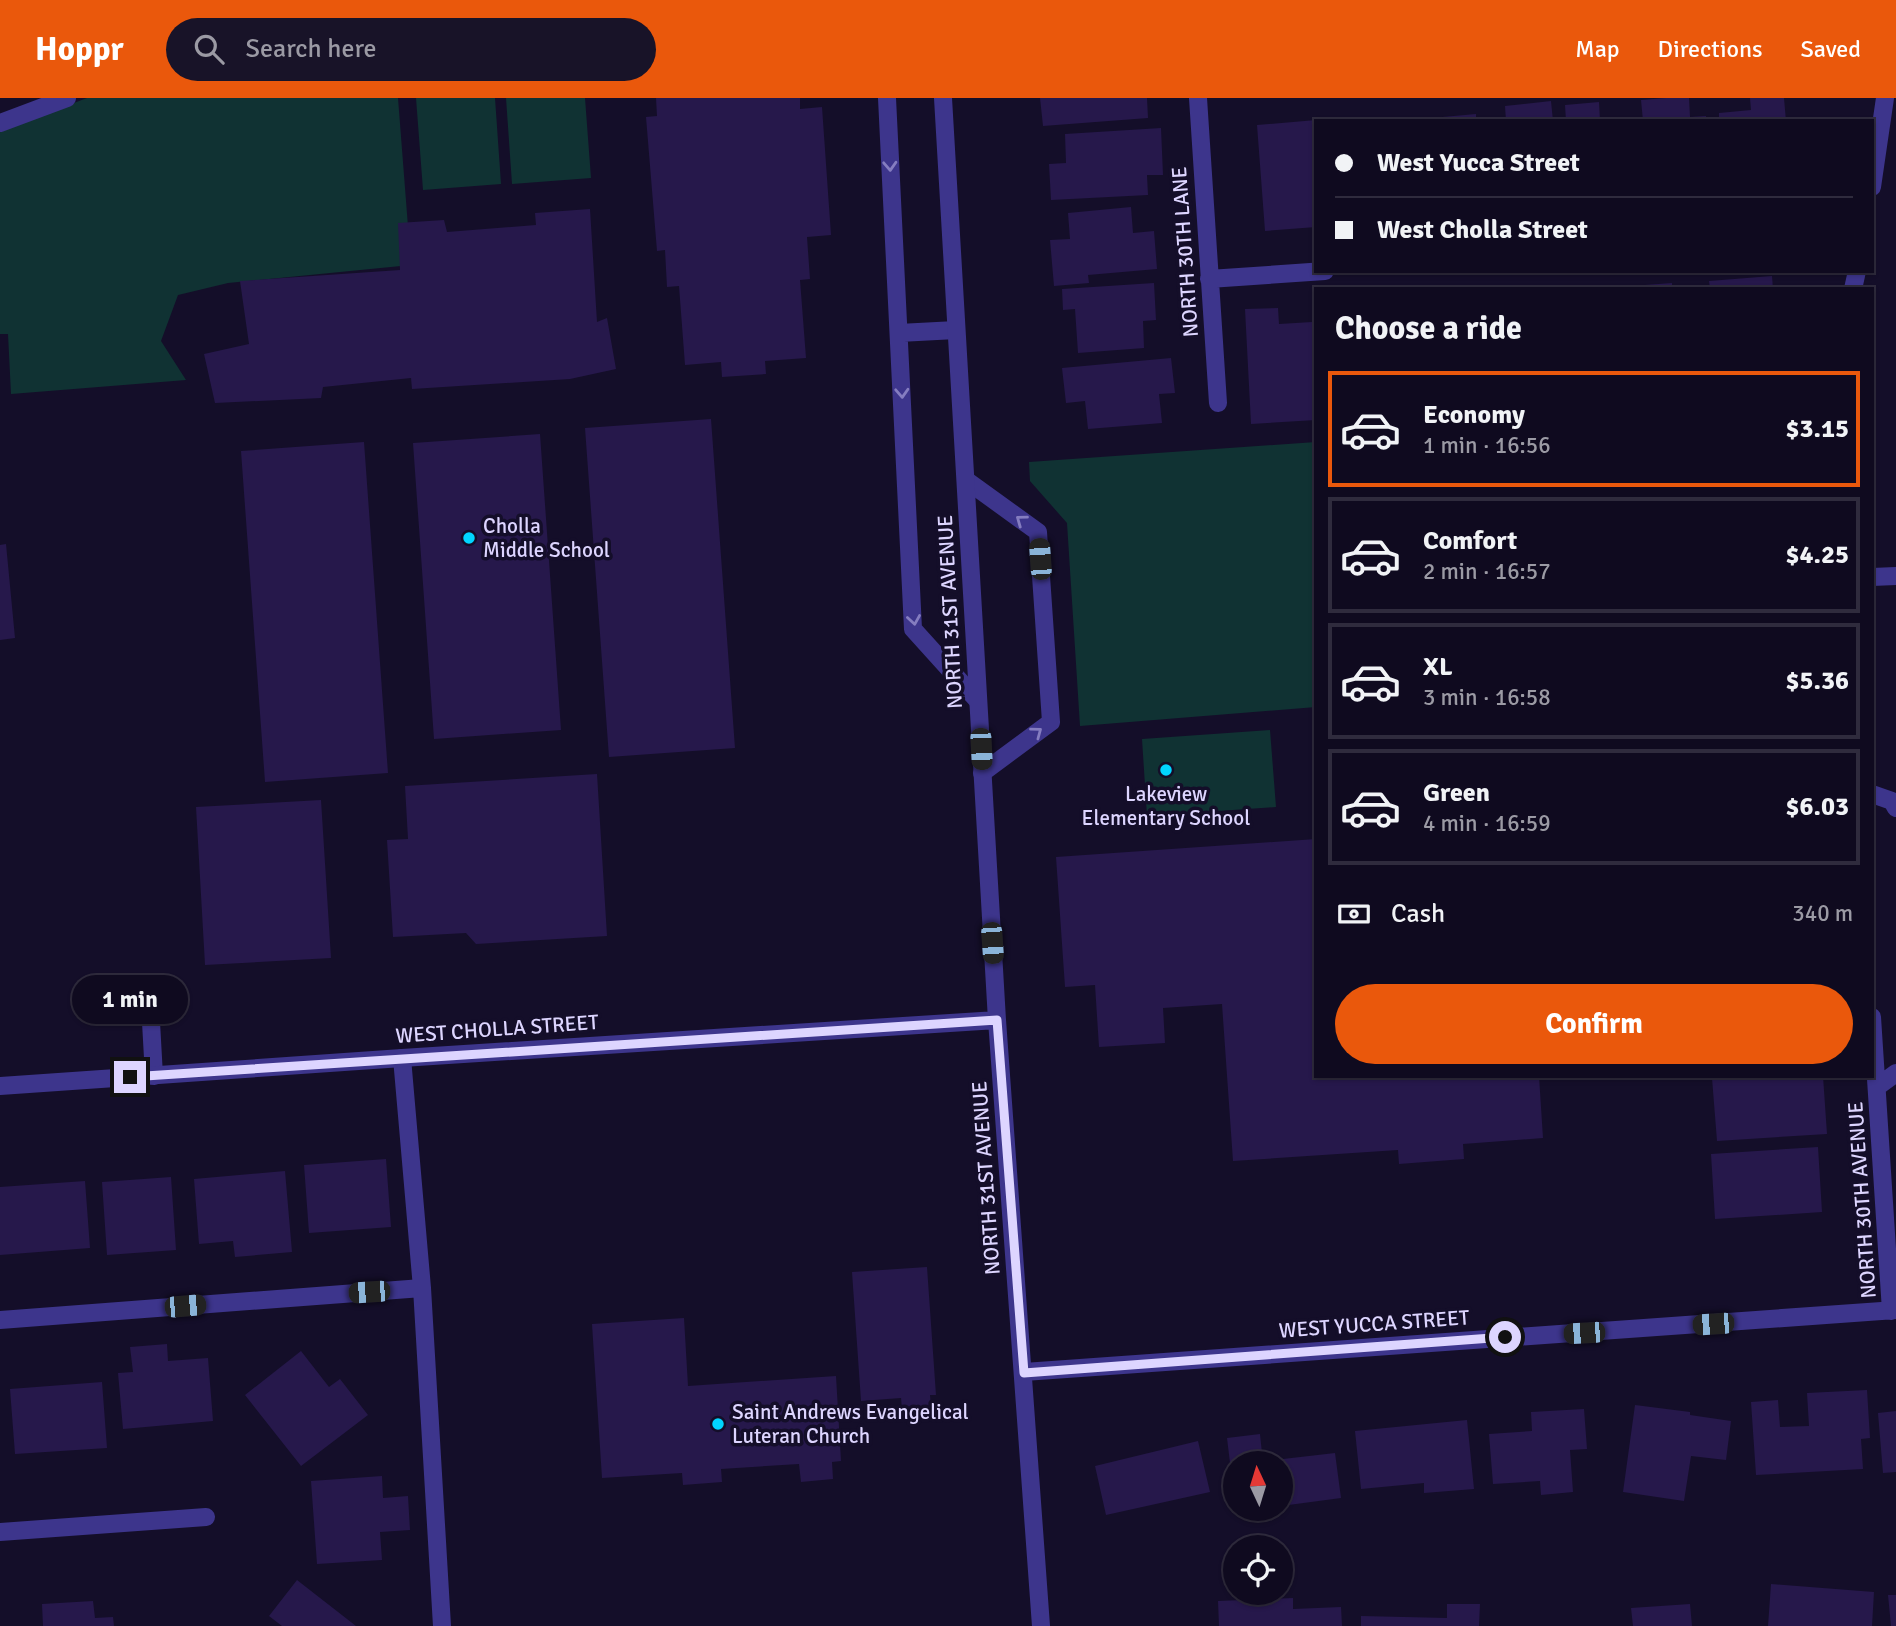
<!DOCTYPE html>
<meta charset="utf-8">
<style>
body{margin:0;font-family:Signika,sans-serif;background:#181328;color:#f1f3f6;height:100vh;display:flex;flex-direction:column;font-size:26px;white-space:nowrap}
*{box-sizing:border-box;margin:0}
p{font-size:23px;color:#9b9aa4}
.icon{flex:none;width:38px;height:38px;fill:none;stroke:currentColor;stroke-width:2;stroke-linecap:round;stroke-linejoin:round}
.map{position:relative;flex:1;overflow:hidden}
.sheet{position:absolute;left:1314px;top:189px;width:560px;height:791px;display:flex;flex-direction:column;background:#0f0a1f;border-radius:0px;box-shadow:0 2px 5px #0004,0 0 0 2px #2f2b3d}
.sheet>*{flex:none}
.banner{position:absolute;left:1314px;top:21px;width:560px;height:154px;border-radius:0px;box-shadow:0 2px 5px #0004,0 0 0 2px #2f2b3d;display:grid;align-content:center;height:154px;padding:0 21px;background:#0f0a1f}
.needle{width:46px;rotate:356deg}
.buttons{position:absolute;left:1223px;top:1353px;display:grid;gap:14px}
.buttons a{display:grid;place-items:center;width:70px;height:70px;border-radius:50%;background:#0f0a1f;box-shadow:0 2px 5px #0004,0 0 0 2px #2f2b3d;font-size:35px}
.end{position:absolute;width:32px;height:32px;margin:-16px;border:9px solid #ddd5ff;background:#111;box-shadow:0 0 0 4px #111}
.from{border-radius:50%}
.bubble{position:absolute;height:49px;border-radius:24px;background:#0f0a1f;box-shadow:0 2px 5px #0004,0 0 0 2px #2f2b3d;font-size:23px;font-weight:700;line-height:49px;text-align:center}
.car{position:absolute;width:21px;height:42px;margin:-21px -10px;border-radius:9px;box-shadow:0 0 5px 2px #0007;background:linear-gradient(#222 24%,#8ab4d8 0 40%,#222 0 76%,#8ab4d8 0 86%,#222 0)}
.banner b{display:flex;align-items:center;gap:24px;height:66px;font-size:26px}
.banner b+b{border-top:2px solid #2f2b3d}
.banner i{width:18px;height:18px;background:#f1f3f6}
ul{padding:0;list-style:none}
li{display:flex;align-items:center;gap:21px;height:116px;margin:0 14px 10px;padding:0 7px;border:4px solid #2f2b3d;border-radius:0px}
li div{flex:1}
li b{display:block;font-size:26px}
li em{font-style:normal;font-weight:700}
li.on{border-color:#ea580c}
li>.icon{width:63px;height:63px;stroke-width:1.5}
h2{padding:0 21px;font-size:32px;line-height:84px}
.pay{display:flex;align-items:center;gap:18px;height:77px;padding:0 21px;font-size:26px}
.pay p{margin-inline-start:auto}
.action{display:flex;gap:14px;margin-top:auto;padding:14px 21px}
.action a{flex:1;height:80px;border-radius:42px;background:#ea580c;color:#fff;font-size:28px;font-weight:700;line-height:80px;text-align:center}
header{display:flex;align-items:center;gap:42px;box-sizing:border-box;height:98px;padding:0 35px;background:#ea580c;color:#fff}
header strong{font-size:33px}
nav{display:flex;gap:38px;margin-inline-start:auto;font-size:24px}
.search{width:490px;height:63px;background:#181328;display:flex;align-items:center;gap:18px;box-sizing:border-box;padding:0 24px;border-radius:38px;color:#9b9aa4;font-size:26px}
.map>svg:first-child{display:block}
.green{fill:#103233}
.building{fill:#26184b}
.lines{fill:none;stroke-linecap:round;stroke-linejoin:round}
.service{stroke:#3d358c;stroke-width:18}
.minor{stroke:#3d358c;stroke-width:18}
.tertiary{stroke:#3d358c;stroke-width:18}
.oneway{stroke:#857dc0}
.route{stroke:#ddd5ff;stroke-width:9}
.poi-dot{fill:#01d5ff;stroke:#140e29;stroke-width:2.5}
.labels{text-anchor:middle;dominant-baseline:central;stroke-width:7;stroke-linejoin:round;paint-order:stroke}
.street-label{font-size:21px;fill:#ddd5ff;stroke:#140e29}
.poi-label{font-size:21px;fill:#ddd5ff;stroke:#140e29;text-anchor:start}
</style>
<header>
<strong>Hoppr</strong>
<div class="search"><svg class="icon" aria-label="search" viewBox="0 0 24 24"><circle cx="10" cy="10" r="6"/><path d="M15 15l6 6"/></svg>Search here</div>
<nav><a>Map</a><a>Directions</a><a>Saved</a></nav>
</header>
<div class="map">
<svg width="1896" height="1528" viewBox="0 0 1896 1528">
<rect width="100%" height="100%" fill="#140e29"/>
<path class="green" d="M87 0H398L411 167 228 185 178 197 161 243 186 282 11 296 8 236H0V33Z
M416 0H495L501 86 423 92Z
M506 0H585L591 80 512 86Z
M1316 344V609L1080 628 1067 425 1030 383 1029 364Z
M1270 632 1276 709 1147 718 1142 641Z"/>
<path class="building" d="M656 0H800V11L822 9 831 137 807 139 810 181 800 182 806 260 765 263 766 276 722 279 721 264 685 267 679 188 667 189 665 152 657 153 646 19 657 18Z
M1040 0H1147L1148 20 1043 28Z
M1666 0H1689L1690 19 1706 18V23H1643L1641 2Z
M1750 0H1784L1786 23H1719V15L1751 12Z
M1551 3 1553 23H1506L1505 8Z
M1599 4 1600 23H1566L1565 7Z
M1476 16V23H1420V21Z
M1316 22V129L1265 133 1257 27Z
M1161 30 1163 77H1147L1148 97 1051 102 1049 66 1066 65 1065 36Z
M1131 109 1133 135 1154 133 1157 171 1088 177 1089 185 1054 188 1050 142 1070 141 1068 115Z
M590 111 597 224 607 220 616 271 570 281 412 291 411 280 323 289 321 300 215 305 204 256 249 246 240 183 400 172 398 125 444 122 447 134 536 127 535 115Z
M1772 178 1773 191H1710L1709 183Z
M1154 185 1156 222 1143 223 1144 250 1078 255 1075 211 1063 212 1062 191Z
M1672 185V191H1632L1631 188Z
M1278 210 1279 226 1312 224 1316 322 1251 326 1245 211Z
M1171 260 1175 295 1159 296 1162 325 1088 331 1085 303 1066 305 1062 270Z
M711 321 735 650 609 659 585 330Z
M540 336 561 632 434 641 413 345Z
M364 344 388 675 265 684 241 353Z
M6 446 15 540 0 542V447Z
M597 676 607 838 476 846 466 835 393 839 387 742 408 741 405 688Z
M321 702 331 860 205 867 196 709Z
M1316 741V978H1539L1543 1040 1463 1046 1464 1061 1399 1066 1398 1052 1233 1063 1222 906 1163 910 1165 945 1099 949 1095 887 1065 889 1056 759Z
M1731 978H1823L1827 1036 1717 1043 1712 980Z
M1818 1049 1822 1114 1715 1121 1711 1056Z
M386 1061 391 1129 309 1135 304 1067Z
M285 1073 292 1154 235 1159 233 1143 199 1146 194 1081Z
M171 1079 176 1152 107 1157 102 1084Z
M85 1083 90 1150 0 1157V1089Z
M927 1169 936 1297H930L931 1309 902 1311 901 1300 861 1303 852 1174Z
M684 1220 688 1288 836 1278 841 1363 832 1364 833 1381 801 1384 799 1366 721 1371 722 1384 683 1387 682 1375 602 1380 592 1226Z
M167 1246 168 1263 208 1260 213 1323 123 1331 118 1275 133 1274 130 1249Z
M301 1253 329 1289 340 1281 368 1317 301 1368 245 1297Z
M102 1284 107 1350 15 1356 10 1291Z
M1867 1292 1870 1340 1861 1341 1863 1371 1756 1377 1751 1304 1778 1302 1780 1329 1809 1328 1807 1295Z
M1635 1307 1690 1314V1317L1731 1323 1726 1362 1691 1358 1684 1403 1623 1394Z
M1584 1311 1587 1351 1570 1352 1573 1394 1541 1397 1540 1383 1493 1386 1489 1336 1532 1333 1531 1314Z
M1896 1313V1374L1883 1375 1878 1315Z
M1467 1322 1474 1391 1424 1395V1385L1361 1391 1355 1333Z
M1260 1336 1263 1365H1236L1234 1398 1227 1340Z
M1198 1343 1210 1394 1106 1417 1095 1368Z
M1335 1355 1341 1400 1281 1408V1365L1265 1363Z
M382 1378 383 1400 408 1398 410 1432 380 1434 382 1462 317 1466 311 1383Z
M297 1482 356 1528H282L269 1518Z
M1771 1486 1874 1494 1872 1528H1768Z
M1888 1497H1896V1528H1891Z
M1293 1500V1511L1341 1509 1342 1528H1219L1218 1503Z
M93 1503 95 1520 113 1519 114 1528H43L42 1506Z
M1447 1506H1480L1479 1528H1361V1518L1447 1520Z
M1690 1506 1692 1528H1633L1631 1510Z"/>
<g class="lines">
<path class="service" d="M887 0 913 531 978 603
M0 25 67 0
M899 235 956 232
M966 382 1038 434 1051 624 982 675
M151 924 154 978
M402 960 422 1190 442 1528
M0 1222 422 1190"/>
<path class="minor" d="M1198 0 1218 305
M1872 89 1885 0
M1209 181 1325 173
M1853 191 1857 173
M1872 479 1896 478
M1872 696 1892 703 1896 710
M1872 919 1891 1213
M1877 989 1896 975
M1024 1274 1896 1212
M0 1434 206 1419"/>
<path class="tertiary" d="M943 0 997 922 1041 1528
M0 988 402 960 997 922"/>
</g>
<defs><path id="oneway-chevron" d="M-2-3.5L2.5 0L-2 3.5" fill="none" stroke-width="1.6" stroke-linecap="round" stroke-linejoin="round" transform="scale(1.75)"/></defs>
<g class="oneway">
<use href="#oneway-chevron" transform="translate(890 68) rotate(87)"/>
<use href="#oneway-chevron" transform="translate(902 295) rotate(87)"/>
<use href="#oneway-chevron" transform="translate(1021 422) rotate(-144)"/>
<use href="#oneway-chevron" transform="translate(914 522) rotate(81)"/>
<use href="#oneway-chevron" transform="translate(1037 634) rotate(-37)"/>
</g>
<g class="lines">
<path class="route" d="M130 979 997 922 1024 1275 1505 1239"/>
</g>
<g class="poi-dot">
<circle cx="469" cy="440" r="7"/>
<circle cx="1166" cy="672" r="7"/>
<circle cx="718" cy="1326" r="7"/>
</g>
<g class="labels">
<g class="street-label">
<text transform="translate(1185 154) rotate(-94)">NORTH 30TH LANE</text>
<text transform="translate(950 514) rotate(-93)">NORTH 31ST AVENUE</text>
<text transform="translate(497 931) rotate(-4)">WEST CHOLLA STREET</text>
<text transform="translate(986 1080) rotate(-94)">NORTH 31ST AVENUE</text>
<text transform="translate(1862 1102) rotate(-94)">NORTH 30TH AVENUE</text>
<text transform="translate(1374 1226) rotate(-4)">WEST YUCCA STREET</text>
</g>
<g class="poi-label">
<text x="483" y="428">Cholla<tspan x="483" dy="24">Middle School</tspan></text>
<text x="1166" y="696" text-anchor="middle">Lakeview<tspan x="1166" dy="24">Elementary School</tspan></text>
<text x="732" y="1314">Saint Andrews Evangelical<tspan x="732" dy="24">Luteran Church</tspan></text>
</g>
</g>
</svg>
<div class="buttons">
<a><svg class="needle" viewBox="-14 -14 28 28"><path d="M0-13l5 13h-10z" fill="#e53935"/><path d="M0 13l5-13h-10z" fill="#9b9aa4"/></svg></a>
<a><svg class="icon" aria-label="locate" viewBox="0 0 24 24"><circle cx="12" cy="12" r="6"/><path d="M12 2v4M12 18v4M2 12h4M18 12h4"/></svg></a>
</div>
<i class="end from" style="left:1505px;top:1239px"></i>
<i class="end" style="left:130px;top:979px"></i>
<div class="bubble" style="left:72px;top:877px;width:116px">1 min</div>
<i class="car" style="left:1040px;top:461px;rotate:356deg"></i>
<i class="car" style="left:981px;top:651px;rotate:177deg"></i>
<i class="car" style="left:992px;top:845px;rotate:176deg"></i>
<i class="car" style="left:369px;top:1194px;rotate:266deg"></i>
<i class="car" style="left:185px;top:1208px;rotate:85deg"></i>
<i class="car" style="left:1713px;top:1226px;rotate:266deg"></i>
<i class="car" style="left:1584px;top:1235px;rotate:267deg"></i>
<div class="banner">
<b><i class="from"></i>West Yucca Street</b>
<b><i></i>West Cholla Street</b>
</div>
<section class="sheet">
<h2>Choose a ride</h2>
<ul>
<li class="on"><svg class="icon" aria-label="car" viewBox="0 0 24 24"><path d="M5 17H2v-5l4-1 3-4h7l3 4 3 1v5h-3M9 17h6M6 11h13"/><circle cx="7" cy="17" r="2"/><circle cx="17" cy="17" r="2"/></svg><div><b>Economy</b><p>1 min · 16:56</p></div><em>$3.15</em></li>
<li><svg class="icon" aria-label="car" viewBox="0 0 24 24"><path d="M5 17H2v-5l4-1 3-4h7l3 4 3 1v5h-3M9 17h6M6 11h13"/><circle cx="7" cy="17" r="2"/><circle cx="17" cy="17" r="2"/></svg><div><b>Comfort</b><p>2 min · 16:57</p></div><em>$4.25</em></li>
<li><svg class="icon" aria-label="car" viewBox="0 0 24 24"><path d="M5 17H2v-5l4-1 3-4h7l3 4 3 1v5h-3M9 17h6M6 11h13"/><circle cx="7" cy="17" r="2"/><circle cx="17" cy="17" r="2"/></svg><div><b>XL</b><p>3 min · 16:58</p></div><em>$5.36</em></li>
<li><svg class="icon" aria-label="car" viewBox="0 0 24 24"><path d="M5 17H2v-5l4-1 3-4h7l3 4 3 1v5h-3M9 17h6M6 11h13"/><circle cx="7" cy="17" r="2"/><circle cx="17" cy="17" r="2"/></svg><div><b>Green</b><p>4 min · 16:59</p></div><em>$6.03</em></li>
</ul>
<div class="pay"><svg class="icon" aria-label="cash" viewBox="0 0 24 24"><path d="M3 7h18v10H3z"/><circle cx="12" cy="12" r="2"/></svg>Cash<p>340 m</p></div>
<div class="action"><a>Confirm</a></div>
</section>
</div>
